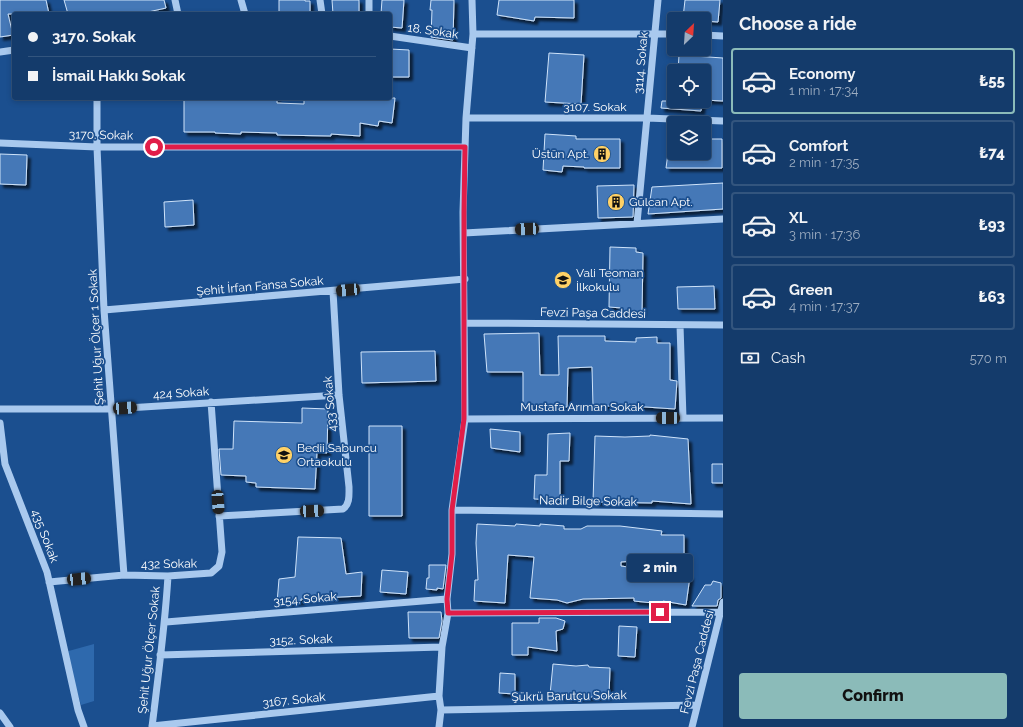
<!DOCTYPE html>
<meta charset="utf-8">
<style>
body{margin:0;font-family:Raleway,sans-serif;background:#214673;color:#f1f3f6;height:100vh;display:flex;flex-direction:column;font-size:15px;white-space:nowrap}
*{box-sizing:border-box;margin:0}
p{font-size:13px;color:#9dadc1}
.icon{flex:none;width:22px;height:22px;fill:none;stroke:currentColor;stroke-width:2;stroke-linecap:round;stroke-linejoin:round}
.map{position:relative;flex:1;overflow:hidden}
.details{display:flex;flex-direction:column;background:#143b6b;width:300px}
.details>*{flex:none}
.hud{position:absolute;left:12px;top:12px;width:380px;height:88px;border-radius:4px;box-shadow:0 2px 6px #0003,0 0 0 1px #33557e;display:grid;align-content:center;height:88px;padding:0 16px;background:#143b6b}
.needle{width:26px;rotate:25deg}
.tools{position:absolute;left:667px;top:12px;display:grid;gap:8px}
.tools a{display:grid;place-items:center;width:44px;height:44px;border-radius:4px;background:#143b6b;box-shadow:0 2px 6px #0003,0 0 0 1px #33557e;font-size:20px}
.end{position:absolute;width:18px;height:18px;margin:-9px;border:5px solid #e11d48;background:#fff;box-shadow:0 0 0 2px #fff}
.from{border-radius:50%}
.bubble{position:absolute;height:28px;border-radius:4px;background:#143b6b;box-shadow:0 2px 6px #0003,0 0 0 1px #33557e;font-size:13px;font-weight:800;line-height:28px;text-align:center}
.car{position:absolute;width:12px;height:24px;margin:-12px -6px;border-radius:5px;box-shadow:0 0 3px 1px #0007;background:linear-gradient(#222 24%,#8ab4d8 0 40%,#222 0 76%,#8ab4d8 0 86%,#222 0)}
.hud b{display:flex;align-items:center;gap:14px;height:38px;font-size:15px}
.hud b+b{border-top:1px solid #33557e}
.hud i{width:10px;height:10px;background:#f1f3f6}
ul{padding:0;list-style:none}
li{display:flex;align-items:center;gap:12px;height:66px;margin:0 8px 6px;padding:0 8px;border:2px solid #33557e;border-radius:4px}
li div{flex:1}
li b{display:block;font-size:15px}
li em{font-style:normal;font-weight:800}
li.current{border-color:#8bbbb9}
li>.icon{width:36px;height:36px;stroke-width:1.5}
h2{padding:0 16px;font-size:18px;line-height:48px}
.pay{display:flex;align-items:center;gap:10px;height:44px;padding:0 16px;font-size:15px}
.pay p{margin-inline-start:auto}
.button{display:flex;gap:8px;margin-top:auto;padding:8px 16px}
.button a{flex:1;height:46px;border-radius:4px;background:#8bbbb9;color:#111;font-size:16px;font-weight:800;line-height:46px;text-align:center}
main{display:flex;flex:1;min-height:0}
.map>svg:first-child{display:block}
.green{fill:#2e69ad}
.building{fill:#4478b7;stroke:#cfe3fa;filter:url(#shadow)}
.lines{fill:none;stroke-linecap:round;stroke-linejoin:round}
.minor{stroke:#a9c9ee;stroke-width:7}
.route{stroke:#e11d48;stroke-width:5}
.labels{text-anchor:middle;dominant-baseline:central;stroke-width:3.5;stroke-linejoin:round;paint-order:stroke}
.street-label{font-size:12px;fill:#fff;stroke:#1b4f8f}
.poi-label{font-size:12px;fill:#fff;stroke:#1b4f8f;text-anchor:start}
</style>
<main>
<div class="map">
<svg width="723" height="727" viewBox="0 0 723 727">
<defs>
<filter id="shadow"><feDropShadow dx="3.5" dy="3.5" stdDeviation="1" flood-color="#0009"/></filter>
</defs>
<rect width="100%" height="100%" fill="#1b4f8f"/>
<path class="green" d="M94 644V701L81 705 65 652Z"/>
<path class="building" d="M0 0H46L49 14H8L13 35 0 37Z
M64 0H164L166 8 139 14 134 13 68 14Z
M279 0H305V1H310V14L279 13Z
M332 0H359V14H333Z
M382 0H404L402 28 390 27V14H381Z
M431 0H454L453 40 431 37 432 10H430Z
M499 0H574V18L535 17 534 21 497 15Z
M685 0H720L718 22 704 21V19L683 18Z
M390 49 409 50V77H390Z
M549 53 584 55 581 104 545 102Z
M679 55 723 58V101L704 100 707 71H678Z
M184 98H277V103L304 104V98H395L392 123 379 121 378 126 360 123V136L331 134V136L277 135V133L241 132V134L215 133V132H184Z
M662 101H702L701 111 661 108Z
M545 134 576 136V139H620V168H584V167L563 166 562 172 543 170Z
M704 139H722V168H666L668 153H704Z
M0 154 27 155 26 185 0 184Z
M723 183V209L648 214 652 187Z
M634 185 633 217 598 218 597 186Z
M193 200 194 225 165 227 164 202Z
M610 247 636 248V252L643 253 642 313 622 312V308L609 307Z
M714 286 715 309H678L677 287Z
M539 333 540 375H559L558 336H605V341L636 342V338L657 337V343H670V380L677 381 675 409 631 406H593L592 367 568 368 567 407 523 405V372H487L484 334Z
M435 351 436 381 362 383 361 352Z
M302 408 328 409 327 453 317 452 315 489 256 487V483L246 482V476L221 475 219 449H233L234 421 302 423Z
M369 426H402V516H369Z
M490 429 520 432V452L491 448Z
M570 433 569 461H560V500L534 499 535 475H547L548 434Z
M650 435 688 439 691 504 652 501V503L593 502 595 436 625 437 650 436Z
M712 464H723V483H712Z
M477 524 515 526 516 524 540 526V524L564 526V529H581L587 526H620L662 531 661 535H684V557L621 562V566L690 576 686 605 663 601V604L634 601V598L583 599 567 603 557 600 530 598 534 557 508 555 505 603 474 601 475 580H478L476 543Z
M298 537 341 538 346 574 362 572 361 596 301 599V601L277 603 279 579 295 577Z
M429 565H446L443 589 437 588V590L426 589 427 578H429Z
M382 570 408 572 406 594 380 592Z
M713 581 721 583V598L718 600 717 606H692L705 585H711Z
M408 612H441L442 621 439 638H409Z
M539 618H556L565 621 563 629 556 631 557 651 528 647V655H512V623H539Z
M619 626 637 627 635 657 618 656Z
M553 664 576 666 588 665 589 667 610 668 609 696 574 698 550 695Z
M500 673 515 674V694L499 693Z"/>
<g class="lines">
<path class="minor" d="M175 0 178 14
M241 0 245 14
M320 0 322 14
M369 14V0
M473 34H674
M704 35 723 36
M390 36 472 48
M0 52 14 50
M97 98V147L104 310 124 575
M466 118H647L723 121
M0 143 97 147H465
M637 223 658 0
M464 233 723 219
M104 310 465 279
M464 323 723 325
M680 325 683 418
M0 409H111L339 395
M465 419 723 418
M0 423 5 464 47 572 78 710 84 727
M452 510 723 514
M219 516 343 509C350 504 349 495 349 487L339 395 333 291
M49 582 124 575 168 576 211 573 219 566 222 552 211 402
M448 613 720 612
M166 622 447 599
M160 655 442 647
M441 710 697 705
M0 713 10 727
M152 726 439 696
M152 727C158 677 165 627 168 576
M439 727 441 710 439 696 442 647 448 613 447 599 452 554V510L465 419 463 212 466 118 473 34 472 0
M692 727 723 602"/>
</g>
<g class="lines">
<path class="route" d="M154 147H465L464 212V419L452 510V554L447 599 448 613 660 612"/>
</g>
<defs>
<symbol id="building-disc" viewBox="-11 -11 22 22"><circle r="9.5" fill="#ffd166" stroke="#1b4f8f"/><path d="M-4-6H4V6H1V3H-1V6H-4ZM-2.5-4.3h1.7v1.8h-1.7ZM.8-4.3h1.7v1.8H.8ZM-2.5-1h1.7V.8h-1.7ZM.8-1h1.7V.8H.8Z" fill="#111"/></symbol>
<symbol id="school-disc" viewBox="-11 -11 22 22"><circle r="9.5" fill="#ffd166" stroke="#1b4f8f"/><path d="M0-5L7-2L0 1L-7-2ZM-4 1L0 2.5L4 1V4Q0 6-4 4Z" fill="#111"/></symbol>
</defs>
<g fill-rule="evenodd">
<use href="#building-disc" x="592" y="144" width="20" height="20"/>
<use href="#building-disc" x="606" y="192" width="20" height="20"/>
<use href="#school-disc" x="553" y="270" width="20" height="20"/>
<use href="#school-disc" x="274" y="445" width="20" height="20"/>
</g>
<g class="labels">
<g class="street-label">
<text transform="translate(433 31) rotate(8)">18. Sokak</text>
<text transform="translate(641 63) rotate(-85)">3114. Sokak</text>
<text x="595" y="107">3107. Sokak</text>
<text transform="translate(101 135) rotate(1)">3170. Sokak</text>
<text transform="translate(260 286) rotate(-5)">Şehit İrfan Fansa Sokak</text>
<text transform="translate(593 313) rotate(1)">Fevzi Paşa Caddesi</text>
<text transform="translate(96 337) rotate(-93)">Şehit Uğur Ölçer 1 Sokak</text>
<text transform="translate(181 393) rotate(-4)">424 Sokak</text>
<text transform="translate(330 404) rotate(-95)">433 Sokak</text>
<text x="582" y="407">Mustafa Arıman Sokak</text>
<text transform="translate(588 501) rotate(1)">Nadir Bilge Sokak</text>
<text transform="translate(45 536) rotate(69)">435 Sokak</text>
<text transform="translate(169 564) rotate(-1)">432 Sokak</text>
<text transform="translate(305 599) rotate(-5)">3154. Sokak</text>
<text transform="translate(301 640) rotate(-2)">3152. Sokak</text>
<text transform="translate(149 650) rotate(-84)">Şehit Uğur Ölçer Sokak</text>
<text transform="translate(697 662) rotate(-76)">Fevzi Paşa Caddesi</text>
<text transform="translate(569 696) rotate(-1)">Şükrü Barutçu Sokak</text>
<text transform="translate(294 700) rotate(-6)">3167. Sokak</text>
</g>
<g class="poi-label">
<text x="589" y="154" text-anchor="end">Üstün Apt.</text>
<text x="629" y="202">Gülcan Apt.</text>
<text x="576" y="273">Vali Teoman<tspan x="576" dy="14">İlkokulu</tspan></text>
<text x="297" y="448">Bedii Sabuncu<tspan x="297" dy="14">Ortaokulu</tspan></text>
</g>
</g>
</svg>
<div class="tools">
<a><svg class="needle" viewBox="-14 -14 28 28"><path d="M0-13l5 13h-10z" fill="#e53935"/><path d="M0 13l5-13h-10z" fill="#9dadc1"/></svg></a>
<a><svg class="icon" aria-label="locate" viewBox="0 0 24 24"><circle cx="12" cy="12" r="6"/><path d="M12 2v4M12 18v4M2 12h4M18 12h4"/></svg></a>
<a><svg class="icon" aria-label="layers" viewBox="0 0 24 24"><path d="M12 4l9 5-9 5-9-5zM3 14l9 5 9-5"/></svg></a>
</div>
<i class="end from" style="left:154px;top:147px"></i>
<i class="end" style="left:660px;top:612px"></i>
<div class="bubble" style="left:627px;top:554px;width:66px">2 min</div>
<i class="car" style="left:527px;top:229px;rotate:267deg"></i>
<i class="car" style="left:348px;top:290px;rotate:265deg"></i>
<i class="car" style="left:125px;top:408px;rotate:86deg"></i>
<i class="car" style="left:668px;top:418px;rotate:270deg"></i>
<i class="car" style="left:218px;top:502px;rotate:176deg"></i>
<i class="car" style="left:312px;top:511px;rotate:87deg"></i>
<i class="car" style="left:79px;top:579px;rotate:84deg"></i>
<div class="hud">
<b><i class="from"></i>3170. Sokak</b>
<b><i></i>İsmail Hakkı Sokak</b>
</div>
</div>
<section class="details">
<h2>Choose a ride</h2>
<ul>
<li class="current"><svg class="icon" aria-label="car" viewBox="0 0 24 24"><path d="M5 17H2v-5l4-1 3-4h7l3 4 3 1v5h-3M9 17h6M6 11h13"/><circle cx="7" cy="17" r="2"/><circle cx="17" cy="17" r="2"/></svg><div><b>Economy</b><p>1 min · 17:34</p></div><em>₺55</em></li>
<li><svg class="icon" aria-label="car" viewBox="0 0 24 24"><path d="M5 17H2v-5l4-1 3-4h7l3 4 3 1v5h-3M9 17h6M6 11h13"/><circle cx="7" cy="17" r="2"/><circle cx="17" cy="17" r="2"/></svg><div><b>Comfort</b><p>2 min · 17:35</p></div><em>₺74</em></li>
<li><svg class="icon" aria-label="car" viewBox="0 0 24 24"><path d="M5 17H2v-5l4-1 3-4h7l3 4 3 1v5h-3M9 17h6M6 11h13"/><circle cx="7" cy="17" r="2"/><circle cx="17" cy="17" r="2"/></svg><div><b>XL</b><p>3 min · 17:36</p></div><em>₺93</em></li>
<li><svg class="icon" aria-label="car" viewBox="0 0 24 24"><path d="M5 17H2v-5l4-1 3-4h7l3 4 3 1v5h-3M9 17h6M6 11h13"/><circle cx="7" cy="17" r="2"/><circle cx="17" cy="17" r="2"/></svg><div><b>Green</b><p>4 min · 17:37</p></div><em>₺63</em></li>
</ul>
<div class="pay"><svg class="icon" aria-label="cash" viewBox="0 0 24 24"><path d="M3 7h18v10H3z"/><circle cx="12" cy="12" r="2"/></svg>Cash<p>570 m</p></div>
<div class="button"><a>Confirm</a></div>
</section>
</main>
